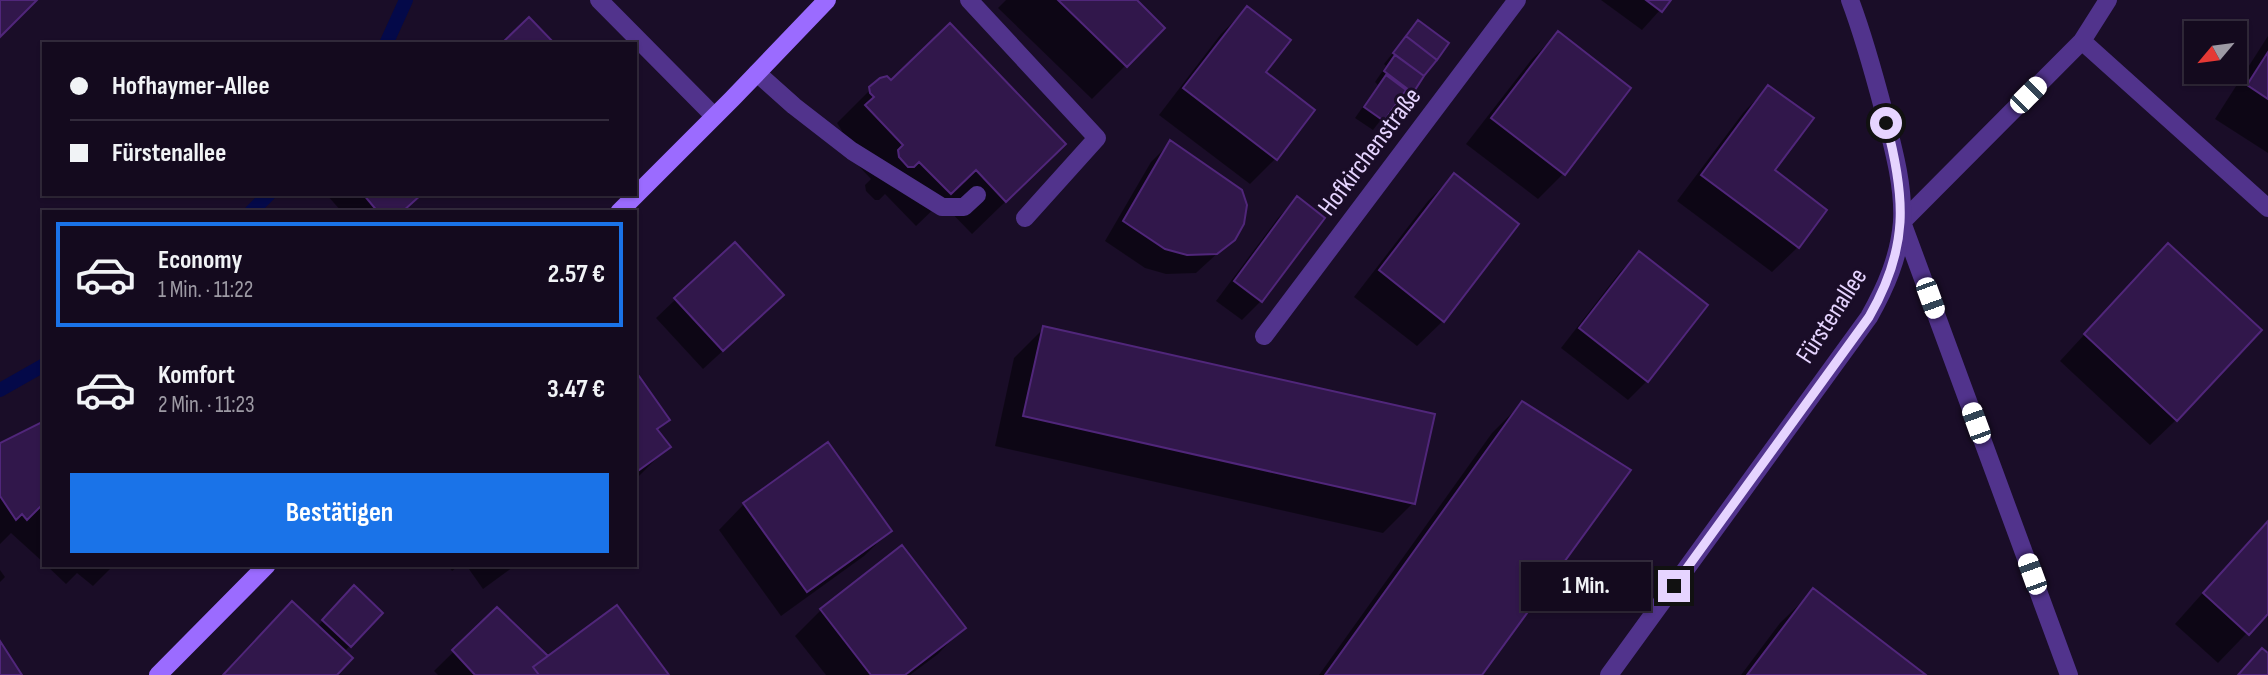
<!DOCTYPE html>
<html lang="de">
<meta charset="utf-8">
<style>
body{margin:0;font-family:"Sofia Sans Condensed",sans-serif;background:#1d1327;color:#f1f3f6;height:100vh;display:flex;flex-direction:column;font-size:26px;white-space:nowrap}
*{box-sizing:border-box;margin:0}
p{font-size:23px;color:#9d9aa4}
.icon{flex:none;width:38px;height:38px;fill:none;stroke:currentColor;stroke-width:2;stroke-linecap:round;stroke-linejoin:round}
.map{position:relative;flex:1;overflow:hidden}
.details{position:absolute;left:42px;top:210px;width:595px;height:357px;display:flex;flex-direction:column;background:#140a1e;border-radius:0px;box-shadow:0 2px 5px #0004,0 0 0 2px #332b3c}
.details>*{flex:none}
.banner{position:absolute;left:42px;top:42px;width:595px;height:154px;border-radius:0px;box-shadow:0 2px 5px #0004,0 0 0 2px #332b3c;display:grid;align-content:center;height:154px;padding:0 28px;background:#140a1e}
.needle{width:46px;rotate:241deg}
.tools{position:absolute;left:2184px;top:21px;display:grid;gap:14px}
.tools a{display:grid;place-items:center;width:63px;height:63px;border-radius:0px;background:#140a1e;box-shadow:0 2px 5px #0004,0 0 0 2px #332b3c;font-size:35px}
.end{position:absolute;width:32px;height:32px;margin:-16px;border:9px solid #e6d4ff;background:#111;box-shadow:0 0 0 4px #111}
.from{border-radius:50%}
.bubble{position:absolute;height:49px;border-radius:0px;background:#140a1e;box-shadow:0 2px 5px #0004,0 0 0 2px #332b3c;font-size:23px;font-weight:700;line-height:49px;text-align:center}
.car{position:absolute;width:21px;height:42px;margin:-21px -10px;border-radius:9px;box-shadow:0 0 5px 2px #0007;background:linear-gradient(#fff 24%,#345 0 40%,#fff 0 76%,#345 0 86%,#fff 0)}
.banner b{display:flex;align-items:center;gap:24px;height:66px;font-size:26px}
.banner b+b{border-top:2px solid #332b3c}
.banner i{width:18px;height:18px;background:#f1f3f6}
ul{padding:12px 0 0;list-style:none}
li{display:flex;align-items:center;gap:21px;height:105px;margin:0 14px 10px;padding:0 14px;border:4px solid transparent;border-radius:0px}
li div{flex:1}
li b{display:block;font-size:26px}
li em{font-style:normal;font-weight:700}
li.current{border-color:#1a73e8}
li>.icon{width:63px;height:63px;stroke-width:1.5}
.button{display:flex;gap:14px;margin-top:auto;padding:14px 28px}
.button a{flex:1;height:80px;border-radius:0px;background:#1a73e8;color:#fff;font-size:28px;font-weight:700;line-height:80px;text-align:center}
.map>svg:first-child{display:block}
.shadow{fill:#0007}
.lines{fill:none;stroke-linecap:round;stroke-linejoin:round}
.stream{stroke:#040949;stroke-width:14}
.building{fill:#31174b;stroke:#50267a;stroke-width:2}
.service{stroke:#51338c;stroke-width:18}
.minor{stroke:#51338c;stroke-width:18}
.tertiary{stroke:#51338c;stroke-width:18}
.secondary{stroke:#9b6bff;stroke-width:18}
.route{stroke:#e6d4ff;stroke-width:9}
.labels{text-anchor:middle;dominant-baseline:central;stroke-width:6;stroke-linejoin:round;paint-order:stroke}
.street-label{font-size:26px;fill:#e6d4ff;stroke:#1a0d28}
</style>
<div class="map">
<svg width="2268" height="675" viewBox="0 0 2268 675">
<rect width="100%" height="100%" fill="#1a0d28"/>
<path class="shadow" d="M1006 0H1134L1163 28 1092 99 998 8Z
M1601 0H1669L1642 30Z
M1247 8 1264 73 1276 158 1250 184 1159 115 1221 34Z
M1418 22 1447 43 1411 92 1401 102 1397 99 1373 130 1355 118 1378 85 1375 82 1386 66 1384 64Z
M1558 33 1563 174 1538 199 1466 144 1532 59Z
M2268 36V153L2215 119Z
M1768 87 1773 171 1798 247 1772 272 1677 201 1743 113Z
M871 89 1031 177 972 234 941 202 916 226 885 194 879 200H875L866 191 865 185 871 179 833 139 842 131 837 123Z
M1171 142 1233 239 1196 273 1166 274 1145 268 1105 241 1151 162Z
M1454 175 1443 321 1417 346 1354 297 1428 201Z
M326 194H421L402 212H342Z
M1297 198 1261 301 1242 320 1216 301 1278 218Z
M1639 253 1647 381 1628 400 1561 348 1620 272Z
M2143 271 2176 420 2150 445 2060 361Z
M676 299 762 315 703 369 656 318Z
M1044 328 1413 503 1383 533 995 446 1014 358Z
M635 381 668 420 657 431 668 447 635 480Z
M1522 403 1479 675H1319L1492 433Z
M44 423V563L11 533 0 544V445Z
M744 504 890 531 864 556 781 616 719 530Z
M2268 520V611L2218 663 2175 624Z
M46 565H114L93 586 77 573 66 584Z
M448 565H460L452 571Z
M466 565H516L483 589Z
M0 570 5 577 0 582Z
M354 588 381 613 344 652 335 675H223L317 627Z
M1814 590 1923 675H1741L1780 623Z
M497 609 545 656 667 675H438L434 671Z
M821 610 963 628 938 654 910 675H826L795 636Z"/>
<g class="lines">
<path class="stream" d="M386 44 406 0
M251 212 269 194
M0 390 44 365"/>
</g>
<path class="building" d="M0 0H37L0 37Z
M1058 0H1137L1165 28 1127 67Z
M1646 0H1671L1662 12Z
M1247 6 1291 40 1266 72 1315 110 1277 160 1183 88Z
M529 17 555 44H501Z
M1418 20 1449 43 1437 60 1406 36Z
M950 23 1066 144 1006 202 976 170 951 194 919 162 914 167H908L899 157 898 150 903 145 865 105 874 97 870 93 869 87 880 78 887 76 891 80Z
M1558 31 1631 88 1565 175 1491 118Z
M1406 36 1437 60 1424 76 1393 53Z
M2268 52V99L2247 85Z
M1395 55 1424 76 1413 93 1384 71Z
M1386 75 1406 90 1384 121 1364 107Z
M1768 85 1814 118 1775 170 1827 210 1799 248 1701 175Z
M1170 140 1242 190 1247 205 1244 224 1235 240 1217 254 1187 255 1165 249 1123 221Z
M1454 173 1519 224 1444 322 1379 270Z
M363 194H422L402 212H378Z
M1297 196 1325 218 1262 302 1234 281Z
M735 242 784 295 723 351 674 298Z
M2168 243 2262 330 2177 421 2084 334Z
M1639 251 1708 305 1648 382 1579 328Z
M1043 326 1435 414 1415 504 1023 416Z
M639 376 670 420 657 429 671 447 635 473V378Z
M1522 401 1631 470 1482 675H1325Z
M44 421V503L27 520 22 514 16 520 0 496V443Z
M828 442 892 531 807 592 743 503Z
M2268 521V614L2249 635 2203 593Z
M902 545 966 628 905 675H871L820 609Z
M354 585 383 613 351 647 322 620Z
M1813 588 1926 675H1747Z
M292 601 353 658 337 675H223Z
M617 605 669 675H539L533 667Z
M497 607 548 656 533 667 539 675H475L452 650Z
M0 641 22 675H0Z
M2262 648 2268 653V675H2238Z"/>
<g class="lines">
<path class="service" d="M599 0 714 116
M969 0 1097 138 1025 218
M757 73 794 106 852 151 942 207H964L977 195"/>
<path class="minor" d="M2082 41 2268 208
M1264 336 1517 0
M2069 675 1902 222 2082 41 2108 0"/>
<path class="tertiary" d="M1609 675 1869 317C1886 287 1899 257 1902 222 1904 186 1893 147 1884 112 1874 74 1864 37 1850 0"/>
<path class="secondary" d="M619 212 732 99 827 0
M158 675 267 565"/>
</g>
<g class="lines">
<path class="route" d="M1674 586 1869 317C1909 248 1906 198 1886 123"/>
</g>
<g class="labels">
<g class="street-label">
<text transform="translate(1370 152) rotate(-53)">Hofkirchenstraße</text>
<text transform="translate(1832 316) rotate(-57)">Fürstenallee</text>
</g>
</g>
</svg>
<div class="tools">
<a><svg class="needle" viewBox="-14 -14 28 28"><path d="M0-13l5 13h-10z" fill="#e53935"/><path d="M0 13l5-13h-10z" fill="#9d9aa4"/></svg></a>
</div>
<i class="end from" style="left:1886px;top:123px"></i>
<i class="end" style="left:1674px;top:586px"></i>
<div class="bubble" style="left:1521px;top:562px;width:130px">1 Min.</div>
<i class="car" style="left:2028px;top:95px;rotate:45deg"></i>
<i class="car" style="left:1930px;top:298px;rotate:160deg"></i>
<i class="car" style="left:1976px;top:423px;rotate:340deg"></i>
<i class="car" style="left:2032px;top:574px;rotate:340deg"></i>
<div class="banner">
<b><i class="from"></i>Hofhaymer-Allee</b>
<b><i></i>Fürstenallee</b>
</div>
<section class="details">
<ul>
<li class="current"><svg class="icon" aria-label="car" viewBox="0 0 24 24"><path d="M5 17H2v-5l4-1 3-4h7l3 4 3 1v5h-3M9 17h6M6 11h13"/><circle cx="7" cy="17" r="2"/><circle cx="17" cy="17" r="2"/></svg><div><b>Economy</b><p>1 Min. · 11:22</p></div><em>2.57 €</em></li>
<li><svg class="icon" aria-label="car" viewBox="0 0 24 24"><path d="M5 17H2v-5l4-1 3-4h7l3 4 3 1v5h-3M9 17h6M6 11h13"/><circle cx="7" cy="17" r="2"/><circle cx="17" cy="17" r="2"/></svg><div><b>Komfort</b><p>2 Min. · 11:23</p></div><em>3.47 €</em></li>
</ul>
<div class="button"><a>Bestätigen</a></div>
</section>
</div>
